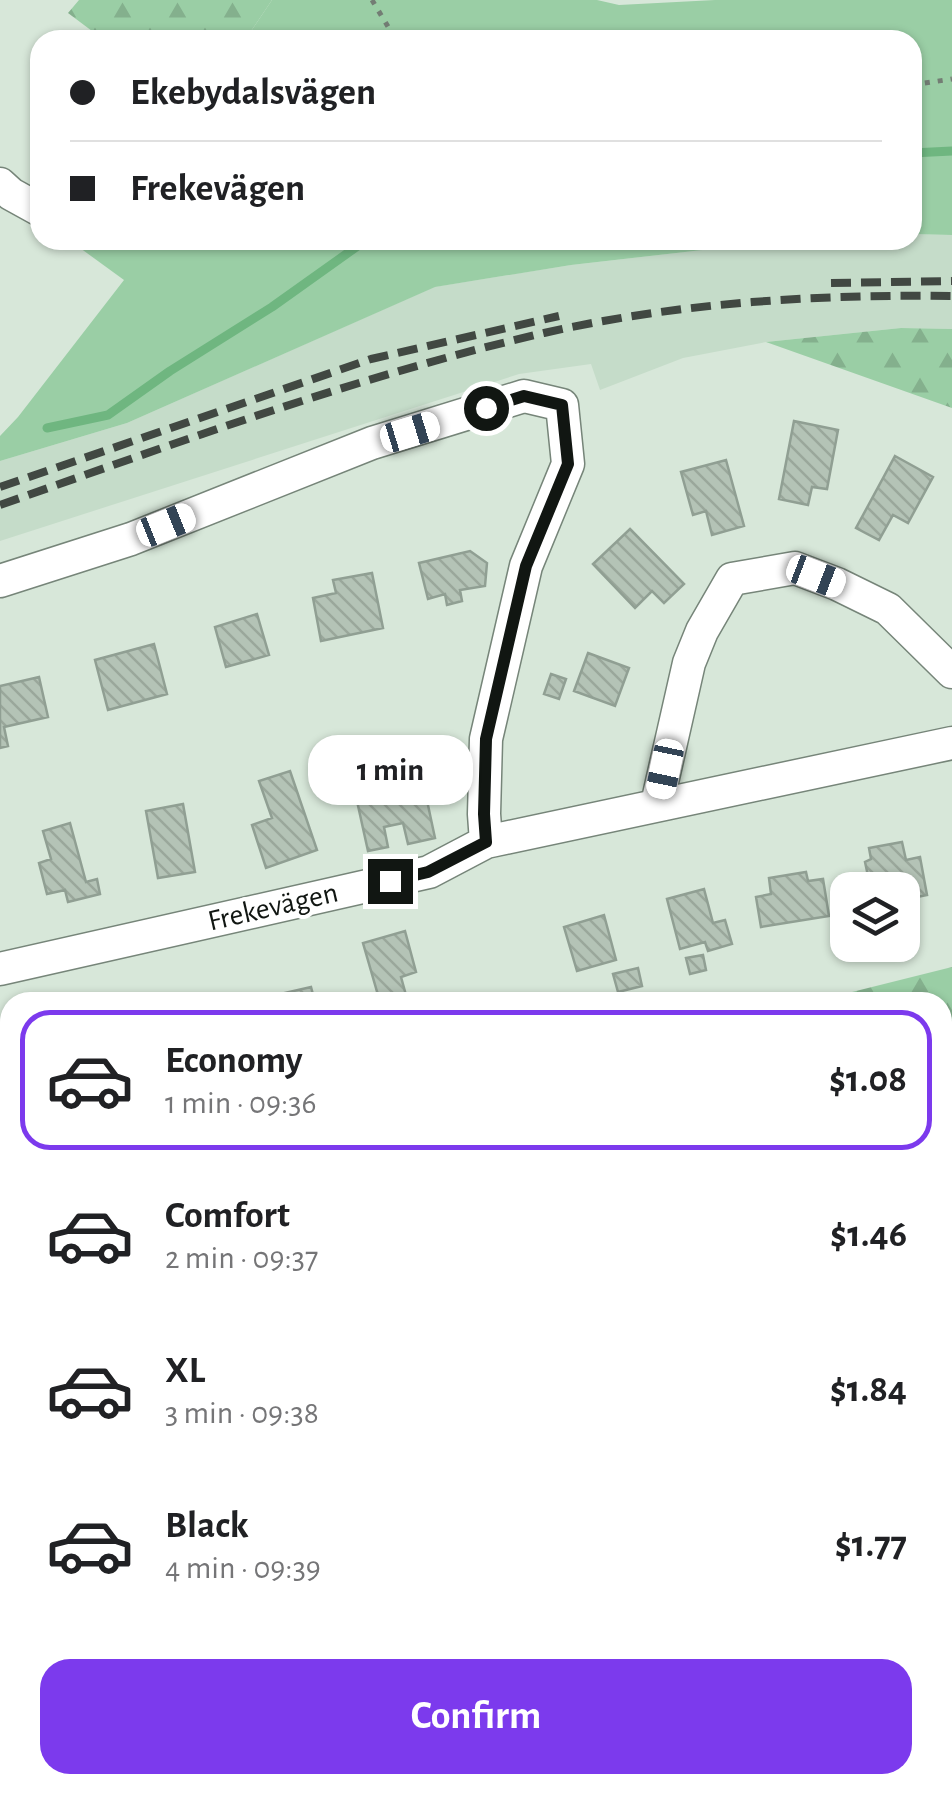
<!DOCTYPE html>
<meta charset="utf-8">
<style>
body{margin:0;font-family:"Alegreya Sans",sans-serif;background:#f2f2f2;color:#202124;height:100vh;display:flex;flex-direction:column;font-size:38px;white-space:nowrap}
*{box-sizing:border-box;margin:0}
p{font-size:32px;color:#757577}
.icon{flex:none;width:55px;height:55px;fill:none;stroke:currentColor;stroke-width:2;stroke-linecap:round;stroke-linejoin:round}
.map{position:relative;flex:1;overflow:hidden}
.panel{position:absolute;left:0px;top:992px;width:952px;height:802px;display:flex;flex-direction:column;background:#fff;border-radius:30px 30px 0 0;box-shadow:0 2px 8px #0004}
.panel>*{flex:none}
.banner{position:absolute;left:30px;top:30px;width:892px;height:220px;border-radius:30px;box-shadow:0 2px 8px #0004;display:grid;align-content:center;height:220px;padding:0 40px;background:#fff}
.fabs{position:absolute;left:830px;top:872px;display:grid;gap:20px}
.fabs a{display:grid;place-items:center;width:90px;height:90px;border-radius:20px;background:#fff;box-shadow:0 2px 8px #0004;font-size:50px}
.end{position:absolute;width:45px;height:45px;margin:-22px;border:12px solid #111612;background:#fff;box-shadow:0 0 0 5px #fff}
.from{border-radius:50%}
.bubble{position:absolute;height:70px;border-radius:30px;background:#fff;box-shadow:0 2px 8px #0004;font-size:32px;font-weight:700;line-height:70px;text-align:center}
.car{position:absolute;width:30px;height:60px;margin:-30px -15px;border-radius:12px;box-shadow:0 0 8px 2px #0007;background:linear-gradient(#fff 24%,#345 0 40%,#fff 0 76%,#345 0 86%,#fff 0)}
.banner b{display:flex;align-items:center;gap:35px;height:95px;font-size:38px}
.banner b+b{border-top:2px solid #e0e0e0}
.banner i{width:25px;height:25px;background:#202124}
ul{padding:18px 0 0;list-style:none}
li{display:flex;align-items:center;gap:30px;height:140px;margin:0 20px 15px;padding:0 20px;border:5px solid transparent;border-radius:30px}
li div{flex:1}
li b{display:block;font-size:38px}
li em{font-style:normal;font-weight:700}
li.current{border-color:#7c3aed}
li>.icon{width:90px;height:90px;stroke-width:1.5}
.primary-button{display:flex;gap:20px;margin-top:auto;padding:20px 40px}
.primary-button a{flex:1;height:115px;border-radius:30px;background:#7c3aed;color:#fff;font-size:40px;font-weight:700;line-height:115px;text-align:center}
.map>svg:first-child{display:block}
.built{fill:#c5dcc9}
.forest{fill:url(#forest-firs)}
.park{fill:#9acea5}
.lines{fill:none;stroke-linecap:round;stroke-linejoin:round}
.stream{stroke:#6fb680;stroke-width:9}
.building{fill:url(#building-back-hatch);stroke:#909f93;stroke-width:2.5}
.minor-casing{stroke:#768579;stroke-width:35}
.path{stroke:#737d74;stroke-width:5;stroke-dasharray:5 8;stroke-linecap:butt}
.minor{stroke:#fff;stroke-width:32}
.rail{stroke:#414842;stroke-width:8;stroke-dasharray:20 10;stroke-linecap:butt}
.route{stroke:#111612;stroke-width:12}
.labels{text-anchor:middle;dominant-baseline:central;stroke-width:8;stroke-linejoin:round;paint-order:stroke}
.street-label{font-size:30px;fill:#111612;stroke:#fff}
</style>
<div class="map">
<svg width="952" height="1793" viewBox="0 0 952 1793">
<defs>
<pattern id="forest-firs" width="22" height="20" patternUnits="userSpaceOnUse" patternTransform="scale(2.5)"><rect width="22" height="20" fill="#9acea5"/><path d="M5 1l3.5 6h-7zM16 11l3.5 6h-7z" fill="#84b08d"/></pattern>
<pattern id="building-back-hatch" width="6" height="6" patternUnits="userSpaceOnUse" patternTransform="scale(2.5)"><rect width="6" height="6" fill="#b4c3b6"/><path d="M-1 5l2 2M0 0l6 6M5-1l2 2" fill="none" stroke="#9aa79b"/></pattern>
</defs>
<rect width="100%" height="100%" fill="#d7e7d9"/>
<path class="built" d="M913 234 952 235V329L901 328 766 342 683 358 600 390 591 364 519 374 0 541V461L127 423 434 287 571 265 755 244 814 240H912Z"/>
<path class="forest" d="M79 0H272L245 40H104L68 13Z
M901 328 952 329V408L766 342Z
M952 967V1793H0V1209L10 1206V1785H942V1002H812Z"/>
<path class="park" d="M272 0H597L619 5 715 0H952V235L913 234 912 40H245Z
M69 240H814L755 244 571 265 435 287 127 423 0 461V436L18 417 124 280Z"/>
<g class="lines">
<path class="stream" d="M912 153 952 151
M47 428 108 415 170 371 272 307 366 240"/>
</g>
<path class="building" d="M794 421 838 430 827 489 812 487 808 505 779 499Z
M895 456 933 477 908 523 893 515 879 540 856 528Z
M726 460 744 526 712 535 706 511 693 515 681 472Z
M630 529 684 584 664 603 652 591 635 608 593 564Z
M470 551 487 563 485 586 460 590 462 601 447 605 445 594 428 599 419 563Z
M372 573 383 628 321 641 313 598 336 593 333 580Z
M257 614 269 655 226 667 215 627Z
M154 644 167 694 108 710 95 660Z
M588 653 629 668 615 706 574 691Z
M551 674 566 679 559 699 544 694Z
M39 677 48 717 4 727 8 746 0 748V686Z
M290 771 317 850 266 868 252 825 272 818 259 781Z
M422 777 435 838 408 844 403 823 384 827 388 847 368 851 355 792Z
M183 804 195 872 158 878 146 811Z
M70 823 86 882 97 879 100 894 68 902 65 890 47 894 39 863 51 859 43 831Z
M902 842 906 860 920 857 927 895 902 900V890H871L865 862 871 859 869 848Z
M806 872 808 881 823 879 829 916 761 927 756 897 771 894 769 878Z
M704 889 713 923 725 920 732 944 708 951 705 942 680 949 667 899Z
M604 915 616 960 577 971 564 927Z
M405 931 416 972 401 977 406 995 380 1002 363 943Z
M703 955 706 970 690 974 686 958Z
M638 968 642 986 618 992 613 974Z
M311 987 315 1002H245Z"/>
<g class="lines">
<defs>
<path id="minor" d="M0 184 11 194 40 210
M0 581 131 539 372 443 524 396 562 405 568 464 526 566 486 739 484 814 486 842
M657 804 689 663 702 631 732 579 795 568 837 584 888 609 952 672
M0 969 429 872 486 842 952 743"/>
</defs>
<use href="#minor" class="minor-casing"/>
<path class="path" d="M372 0 396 40
M912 85 952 79
M942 1117 952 1114
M942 1221 952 1220
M0 1379 10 1377
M0 1667 10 1664
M942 1778 952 1774
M584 1785 629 1788 643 1793
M519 1793 530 1785
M909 1793 927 1785"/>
<use href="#minor" class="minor"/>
<path class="rail" d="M831 283 952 281
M0 487 371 359 559 316
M0 505C179 442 358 376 544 333 676 303 817 294 952 296"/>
</g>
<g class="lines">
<path class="route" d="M390 881 428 872 486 842 484 814 486 739 526 566 568 464 562 405 524 396 486 408"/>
</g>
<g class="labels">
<g class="street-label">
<text transform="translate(273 907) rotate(-13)">Frekevägen</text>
</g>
</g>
</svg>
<div class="fabs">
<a><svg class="icon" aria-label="layers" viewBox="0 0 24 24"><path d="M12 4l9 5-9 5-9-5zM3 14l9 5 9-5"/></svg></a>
</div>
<i class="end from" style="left:486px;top:408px"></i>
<i class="end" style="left:390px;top:881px"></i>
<div class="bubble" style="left:308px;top:735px;width:165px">1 min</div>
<i class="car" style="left:410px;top:432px;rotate:73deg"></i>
<i class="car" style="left:166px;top:525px;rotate:68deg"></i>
<i class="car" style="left:816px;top:576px;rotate:111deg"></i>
<i class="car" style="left:665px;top:769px;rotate:192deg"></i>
<div class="banner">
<b><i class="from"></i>Ekebydalsvägen</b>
<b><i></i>Frekevägen</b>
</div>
<section class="panel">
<ul>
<li class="current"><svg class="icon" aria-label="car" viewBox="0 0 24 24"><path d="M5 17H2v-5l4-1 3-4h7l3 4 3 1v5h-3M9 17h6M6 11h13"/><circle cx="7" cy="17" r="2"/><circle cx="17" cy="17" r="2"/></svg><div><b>Economy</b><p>1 min · 09:36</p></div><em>$1.08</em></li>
<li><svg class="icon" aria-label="car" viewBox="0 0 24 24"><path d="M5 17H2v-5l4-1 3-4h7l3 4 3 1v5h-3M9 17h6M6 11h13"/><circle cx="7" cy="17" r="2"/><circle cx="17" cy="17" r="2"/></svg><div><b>Comfort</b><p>2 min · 09:37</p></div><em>$1.46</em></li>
<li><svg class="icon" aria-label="car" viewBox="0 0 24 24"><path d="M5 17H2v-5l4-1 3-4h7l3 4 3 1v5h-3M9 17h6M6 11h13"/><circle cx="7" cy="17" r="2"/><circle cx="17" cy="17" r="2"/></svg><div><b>XL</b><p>3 min · 09:38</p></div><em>$1.84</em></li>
<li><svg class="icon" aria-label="car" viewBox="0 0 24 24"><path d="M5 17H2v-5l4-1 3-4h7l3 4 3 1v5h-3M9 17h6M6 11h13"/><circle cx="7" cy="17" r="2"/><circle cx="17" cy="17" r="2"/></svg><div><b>Black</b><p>4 min · 09:39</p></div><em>$1.77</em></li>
</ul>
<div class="primary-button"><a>Confirm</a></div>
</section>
</div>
